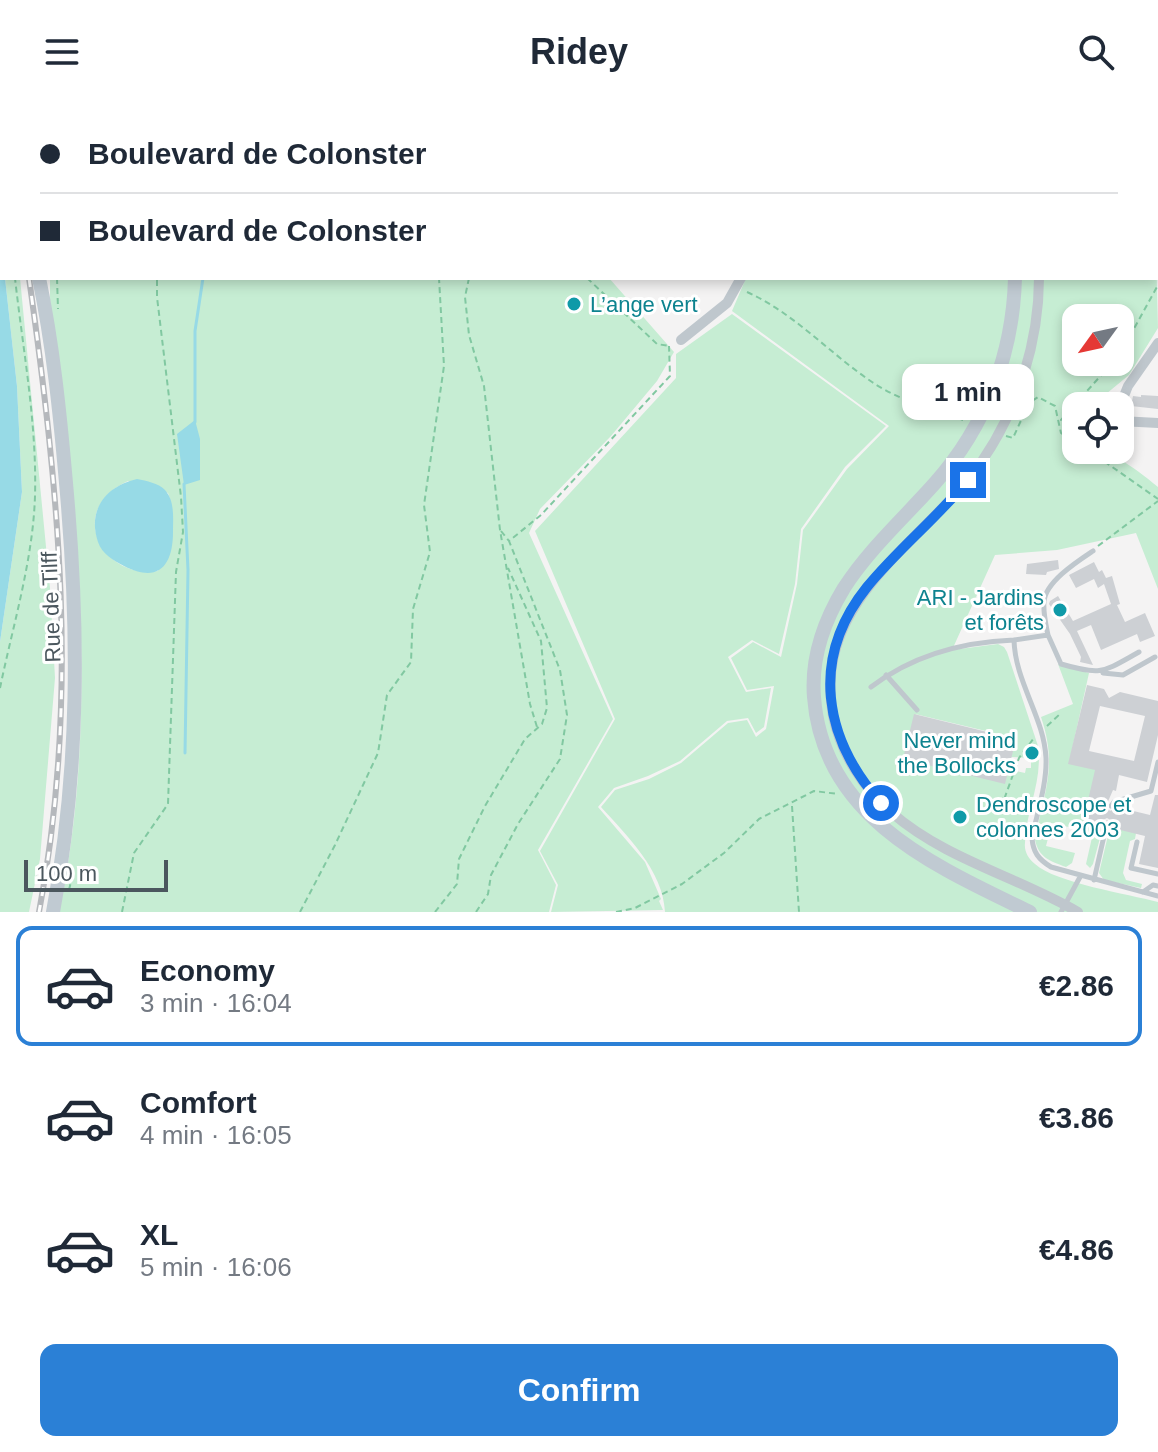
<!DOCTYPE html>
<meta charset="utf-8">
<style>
body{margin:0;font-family:Helvetica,sans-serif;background:#f6f6f7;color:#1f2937;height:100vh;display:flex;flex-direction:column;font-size:30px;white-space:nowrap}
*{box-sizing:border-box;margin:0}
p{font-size:26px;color:#747a83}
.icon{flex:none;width:44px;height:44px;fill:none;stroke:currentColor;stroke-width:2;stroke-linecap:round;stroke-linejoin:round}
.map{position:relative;height:808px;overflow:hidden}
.panel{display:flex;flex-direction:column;background:#fff;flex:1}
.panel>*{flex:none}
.top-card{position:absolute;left:0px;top:0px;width:1158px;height:176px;box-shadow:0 4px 12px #0003;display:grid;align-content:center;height:176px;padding:0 40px;background:#fff}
.needle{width:52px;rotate:237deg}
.buttons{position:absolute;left:1062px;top:200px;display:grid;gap:16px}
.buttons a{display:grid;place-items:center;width:72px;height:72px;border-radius:16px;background:#fff;box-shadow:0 4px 12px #0003;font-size:40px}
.scale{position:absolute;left:24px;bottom:20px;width:144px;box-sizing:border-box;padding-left:8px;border:4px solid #4b575e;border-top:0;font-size:22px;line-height:28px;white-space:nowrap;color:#4b575e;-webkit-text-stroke:6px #fff;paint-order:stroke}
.end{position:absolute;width:36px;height:36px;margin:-18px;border:10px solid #1a73e8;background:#fff;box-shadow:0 0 0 4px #fff}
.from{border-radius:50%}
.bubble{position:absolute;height:56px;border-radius:16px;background:#fff;box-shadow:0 4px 12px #0003;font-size:26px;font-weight:700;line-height:56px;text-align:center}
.top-card b{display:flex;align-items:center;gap:28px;height:76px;font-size:30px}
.top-card b+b{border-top:2px solid #e0e1e3}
.top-card i{width:20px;height:20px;background:#1f2937}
ul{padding:14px 0 0;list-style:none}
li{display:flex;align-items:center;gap:24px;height:120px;margin:0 16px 12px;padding:0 24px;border:4px solid transparent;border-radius:16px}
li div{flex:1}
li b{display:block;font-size:30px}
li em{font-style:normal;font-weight:700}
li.selected{border-color:#2b80d6}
li>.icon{width:72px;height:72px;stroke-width:1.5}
.action{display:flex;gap:16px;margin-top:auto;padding:16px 40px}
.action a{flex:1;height:92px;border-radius:16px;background:#2b80d6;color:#fff;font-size:32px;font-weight:700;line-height:92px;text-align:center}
header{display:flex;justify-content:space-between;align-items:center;height:104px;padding:0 40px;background:#fff;font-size:36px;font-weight:700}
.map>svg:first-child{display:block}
.green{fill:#c6edd3;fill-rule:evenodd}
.water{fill:#97dae6}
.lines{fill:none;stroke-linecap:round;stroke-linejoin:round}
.stream{stroke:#97dae6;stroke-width:3}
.building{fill:#cdd0d4;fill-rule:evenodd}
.path{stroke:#81c8a1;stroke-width:2;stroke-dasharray:6 4;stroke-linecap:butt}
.lane{stroke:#bfc7cd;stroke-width:5}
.street{stroke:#bfc7cd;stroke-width:10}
.secondary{stroke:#c0cad2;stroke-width:14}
.rail-casing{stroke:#b5b8bc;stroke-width:6}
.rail{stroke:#fff;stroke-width:3;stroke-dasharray:9;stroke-linecap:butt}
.route{stroke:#1a73e8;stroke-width:10}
.culture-dot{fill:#0f9aa8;stroke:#fff;stroke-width:3}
.labels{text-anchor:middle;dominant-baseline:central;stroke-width:6;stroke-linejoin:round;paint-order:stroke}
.culture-label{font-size:22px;fill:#0d838f;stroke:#fff;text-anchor:start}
.street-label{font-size:22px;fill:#4b575e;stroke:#fff}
</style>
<header><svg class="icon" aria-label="menu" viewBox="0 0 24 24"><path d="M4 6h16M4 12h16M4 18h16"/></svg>Ridey<svg class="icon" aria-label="search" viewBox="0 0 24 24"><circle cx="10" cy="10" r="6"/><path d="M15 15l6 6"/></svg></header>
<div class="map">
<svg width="1158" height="808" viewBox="0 0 1158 808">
<rect width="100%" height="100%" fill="#f4f3f3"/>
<path class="green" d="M76 0H400L76 2Z
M443 0H813L446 2Z
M818 0H1158V22L1156 24V2H817Z
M1156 146 1158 224 1129 271 1106 290 1101 302H1076V322L1071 328 1076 332V346C1113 346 1131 361 1158 383V485L1136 429 1057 446 995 451 952 546 998 540 1004 543 1007 548 1038 642C1043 678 1026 705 1025 739 1024 747 1028 754 1035 760 1056 779 1128 790 1158 798V808H665C663 766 627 732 601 703L615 686 649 675 681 659 728 619 747 616 756 633 766 625 774 582 747 586 731 554 753 538 781 553 797 480 803 426 847 365 889 322 732 207 746 174H1156ZM1076 214H1120V258H1076ZM915 610 1015 634 1011 653 1031 654V664H1026L1025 669 1008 665Z
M5 174H20L50 484 55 574 40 755 29 808H0V538L22 388 17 282Z
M50 174H609L674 248 657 277 611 332 540 405 529 429 613 615 538 746 556 781 549 808H59C101 611 76 394 50 196ZM128 377 168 389C178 414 165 442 158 467 103 476 64 406 128 377Z
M732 210 886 322 845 363 801 425 795 480 779 550 752 536 728 553 746 588 771 584 764 623 756 629 748 614 727 617 680 657 648 672 614 684 598 703 645 758 661 795 659 797 663 806 551 808 558 781 540 747 615 615 535 427 676 274V250Z
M1058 560 1089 569 1069 659 1101 667 1084 718 1103 723 1093 760 1090 764 1086 760 1093 729 1052 719 1046 742 1075 749 1072 759 1066 763C1050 757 1039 754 1035 736 1044 687 1058 663 1041 613L1073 600Z
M1110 723 1136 729 1135 735 1130 737 1123 769 1126 776 1142 780 1141 784 1104 776 1099 769Z"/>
<path class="water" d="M0 126 2 174H5L17 282 22 388 0 538Z
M195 316 200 335V376L184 381 177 330Z
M137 375C147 377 158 379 165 386 175 397 173 414 173 428 173 461 159 480 124 462 113 456 102 450 98 438 87 406 106 382 137 375Z"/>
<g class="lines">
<path class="stream" d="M557 0V2
M244 2 245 0
M195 318V227L203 174
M184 380 188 466 185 649"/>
</g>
<path class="building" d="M1141 291 1158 292V305L1131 302 1133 292 1141 293Z
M1058 456 1059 465 1047 468 1046 471 1026 470 1027 460Z
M1094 458 1099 468 1102 466 1106 474 1112 472 1120 500 1117 501 1125 518 1145 509 1155 532 1140 538 1137 530 1101 546 1091 521 1077 527 1093 561 1080 558 1081 553 1070 530 1049 500 1050 497 1058 492 1073 517 1111 500 1104 480 1098 484 1094 475 1076 484 1069 471Z
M1087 581 1104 585 1109 594 1120 588 1158 597V631L1147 678 1119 671 1116 687 1113 686 1106 702 1110 707 1117 703 1150 711 1155 691H1158V764L1139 760 1145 732 1112 724V717L1107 714 1103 716 1101 722 1083 718 1095 666 1068 660ZM1100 602 1145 612 1134 657 1089 647Z
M914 610 1016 635 1005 680 903 655Z"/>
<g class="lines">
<path class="path" d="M0 0 2 23
M159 0V2
M342 0 343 2
M369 0V2
M527 0 529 2
M86 2V0
M57 174 58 205
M469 174 465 193 469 231 484 282 500 426 530 600 537 623
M587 174 657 240 669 242
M747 188C794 209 829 249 872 278 898 296 933 305 963 316
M1120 250 1158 181
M1006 332 1013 334 1029 299 1038 293 1055 302 1061 329 1076 339
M1069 335 1061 316 1113 258
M1088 346 1158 395
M501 427 509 437
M1098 442 1158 397
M0 584C13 521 33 456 35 392 37 319 23 247 15 174
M1047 622 1061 609
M792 702 799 808
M1001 704 1019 654 1034 634
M69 786 72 773
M122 808 134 749 168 700 176 468 183 428 181 393 157 193V174
M300 808 335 741 378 649 387 591 411 558 413 505 430 448 424 401 444 262 439 174
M435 808 457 780 459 755 485 702 525 635 542 620 547 604 541 537 508 464
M476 808 488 790 491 771 518 720 560 655 567 611 560 566 509 437 541 411 670 272 669 242
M616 808 635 804 682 780 724 749 759 715 814 687 838 690"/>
<path class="lane" d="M426 0 433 2
M1093 447C1078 457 1045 478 1044 498 1043 509 1046 521 1048 531L1014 536C1015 578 1044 613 1046 654 1047 680 1037 709 1032 734 1033 748 1038 755 1051 763L1158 792
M1048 531 1061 560C1102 572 1103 568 1139 548
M1103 569 1123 571 1155 553
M886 571 917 606
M871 583C913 551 962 538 1014 536
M1111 702 1114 698 1151 687 1158 658
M1137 738 1131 764 1158 770
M1094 776 1107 719
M1143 788 1153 781 1158 782
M1061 808 1080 773"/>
<path class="street" d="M997 0 998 2
M828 2 829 0
M1156 99 1158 100
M1039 174C1039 237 1018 305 982 357 925 439 811 495 833 612 841 650 863 684 892 709 945 755 1018 773 1078 808
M681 236 727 199 741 174
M1120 302 1128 282 1158 239
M1120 317 1158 319"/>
<path class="secondary" d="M972 0V2
M34 2 35 0
M71 2V0
M39 174C53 241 60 310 66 379 79 523 80 665 53 808
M1015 174C1013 250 986 322 935 379 905 413 869 445 844 484 824 517 811 555 814 593 823 714 935 762 1030 808"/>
<defs>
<path id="rail" d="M13 2V0
M29 174C59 388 80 594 39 808"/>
</defs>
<use href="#rail" class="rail-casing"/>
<use href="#rail" class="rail"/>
</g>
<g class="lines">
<path class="route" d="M881 699C823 634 810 554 867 483 898 445 937 414 968 376"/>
</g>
<g class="culture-dot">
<circle cx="574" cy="200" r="8"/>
<circle cx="1060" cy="506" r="8"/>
<circle cx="1032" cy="649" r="8"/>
<circle cx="960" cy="713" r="8"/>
</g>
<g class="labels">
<g class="culture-label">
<text x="590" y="200">L’ange vert</text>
<text x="1044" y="493" text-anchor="end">ARI - Jardins<tspan x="1044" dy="25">et forêts</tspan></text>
<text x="1016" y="636" text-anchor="end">Never mind<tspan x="1016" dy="25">the Bollocks</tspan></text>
<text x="976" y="700">Dendroscope et<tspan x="976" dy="25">colonnes 2003</tspan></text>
</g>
<g class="street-label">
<text transform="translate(51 503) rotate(-92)">Rue de Tilff</text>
</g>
</g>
</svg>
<div class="buttons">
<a><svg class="needle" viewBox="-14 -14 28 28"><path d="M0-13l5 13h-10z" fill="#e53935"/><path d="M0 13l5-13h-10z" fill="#747a83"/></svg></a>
<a><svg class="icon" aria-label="locate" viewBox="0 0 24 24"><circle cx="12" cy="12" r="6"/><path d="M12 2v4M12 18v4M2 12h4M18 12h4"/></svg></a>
</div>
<div class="scale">100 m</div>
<i class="end from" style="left:881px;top:699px"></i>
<i class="end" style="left:968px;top:376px"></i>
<div class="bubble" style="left:902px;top:260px;width:132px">1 min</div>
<div class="top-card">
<b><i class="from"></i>Boulevard de Colonster</b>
<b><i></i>Boulevard de Colonster</b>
</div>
</div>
<section class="panel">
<ul>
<li class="selected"><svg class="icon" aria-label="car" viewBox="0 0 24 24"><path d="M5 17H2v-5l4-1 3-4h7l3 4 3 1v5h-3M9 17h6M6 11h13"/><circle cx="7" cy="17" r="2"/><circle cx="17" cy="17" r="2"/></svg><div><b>Economy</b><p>3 min · 16:04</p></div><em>€2.86</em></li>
<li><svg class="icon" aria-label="car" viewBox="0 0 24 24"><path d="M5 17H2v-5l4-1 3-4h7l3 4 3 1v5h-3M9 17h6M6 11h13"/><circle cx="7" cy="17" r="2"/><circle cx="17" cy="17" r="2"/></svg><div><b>Comfort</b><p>4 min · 16:05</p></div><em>€3.86</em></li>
<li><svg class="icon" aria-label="car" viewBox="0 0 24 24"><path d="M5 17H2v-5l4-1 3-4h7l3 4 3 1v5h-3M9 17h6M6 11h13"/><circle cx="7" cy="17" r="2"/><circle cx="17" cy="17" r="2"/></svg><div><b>XL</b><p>5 min · 16:06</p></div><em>€4.86</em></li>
</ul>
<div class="action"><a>Confirm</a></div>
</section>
